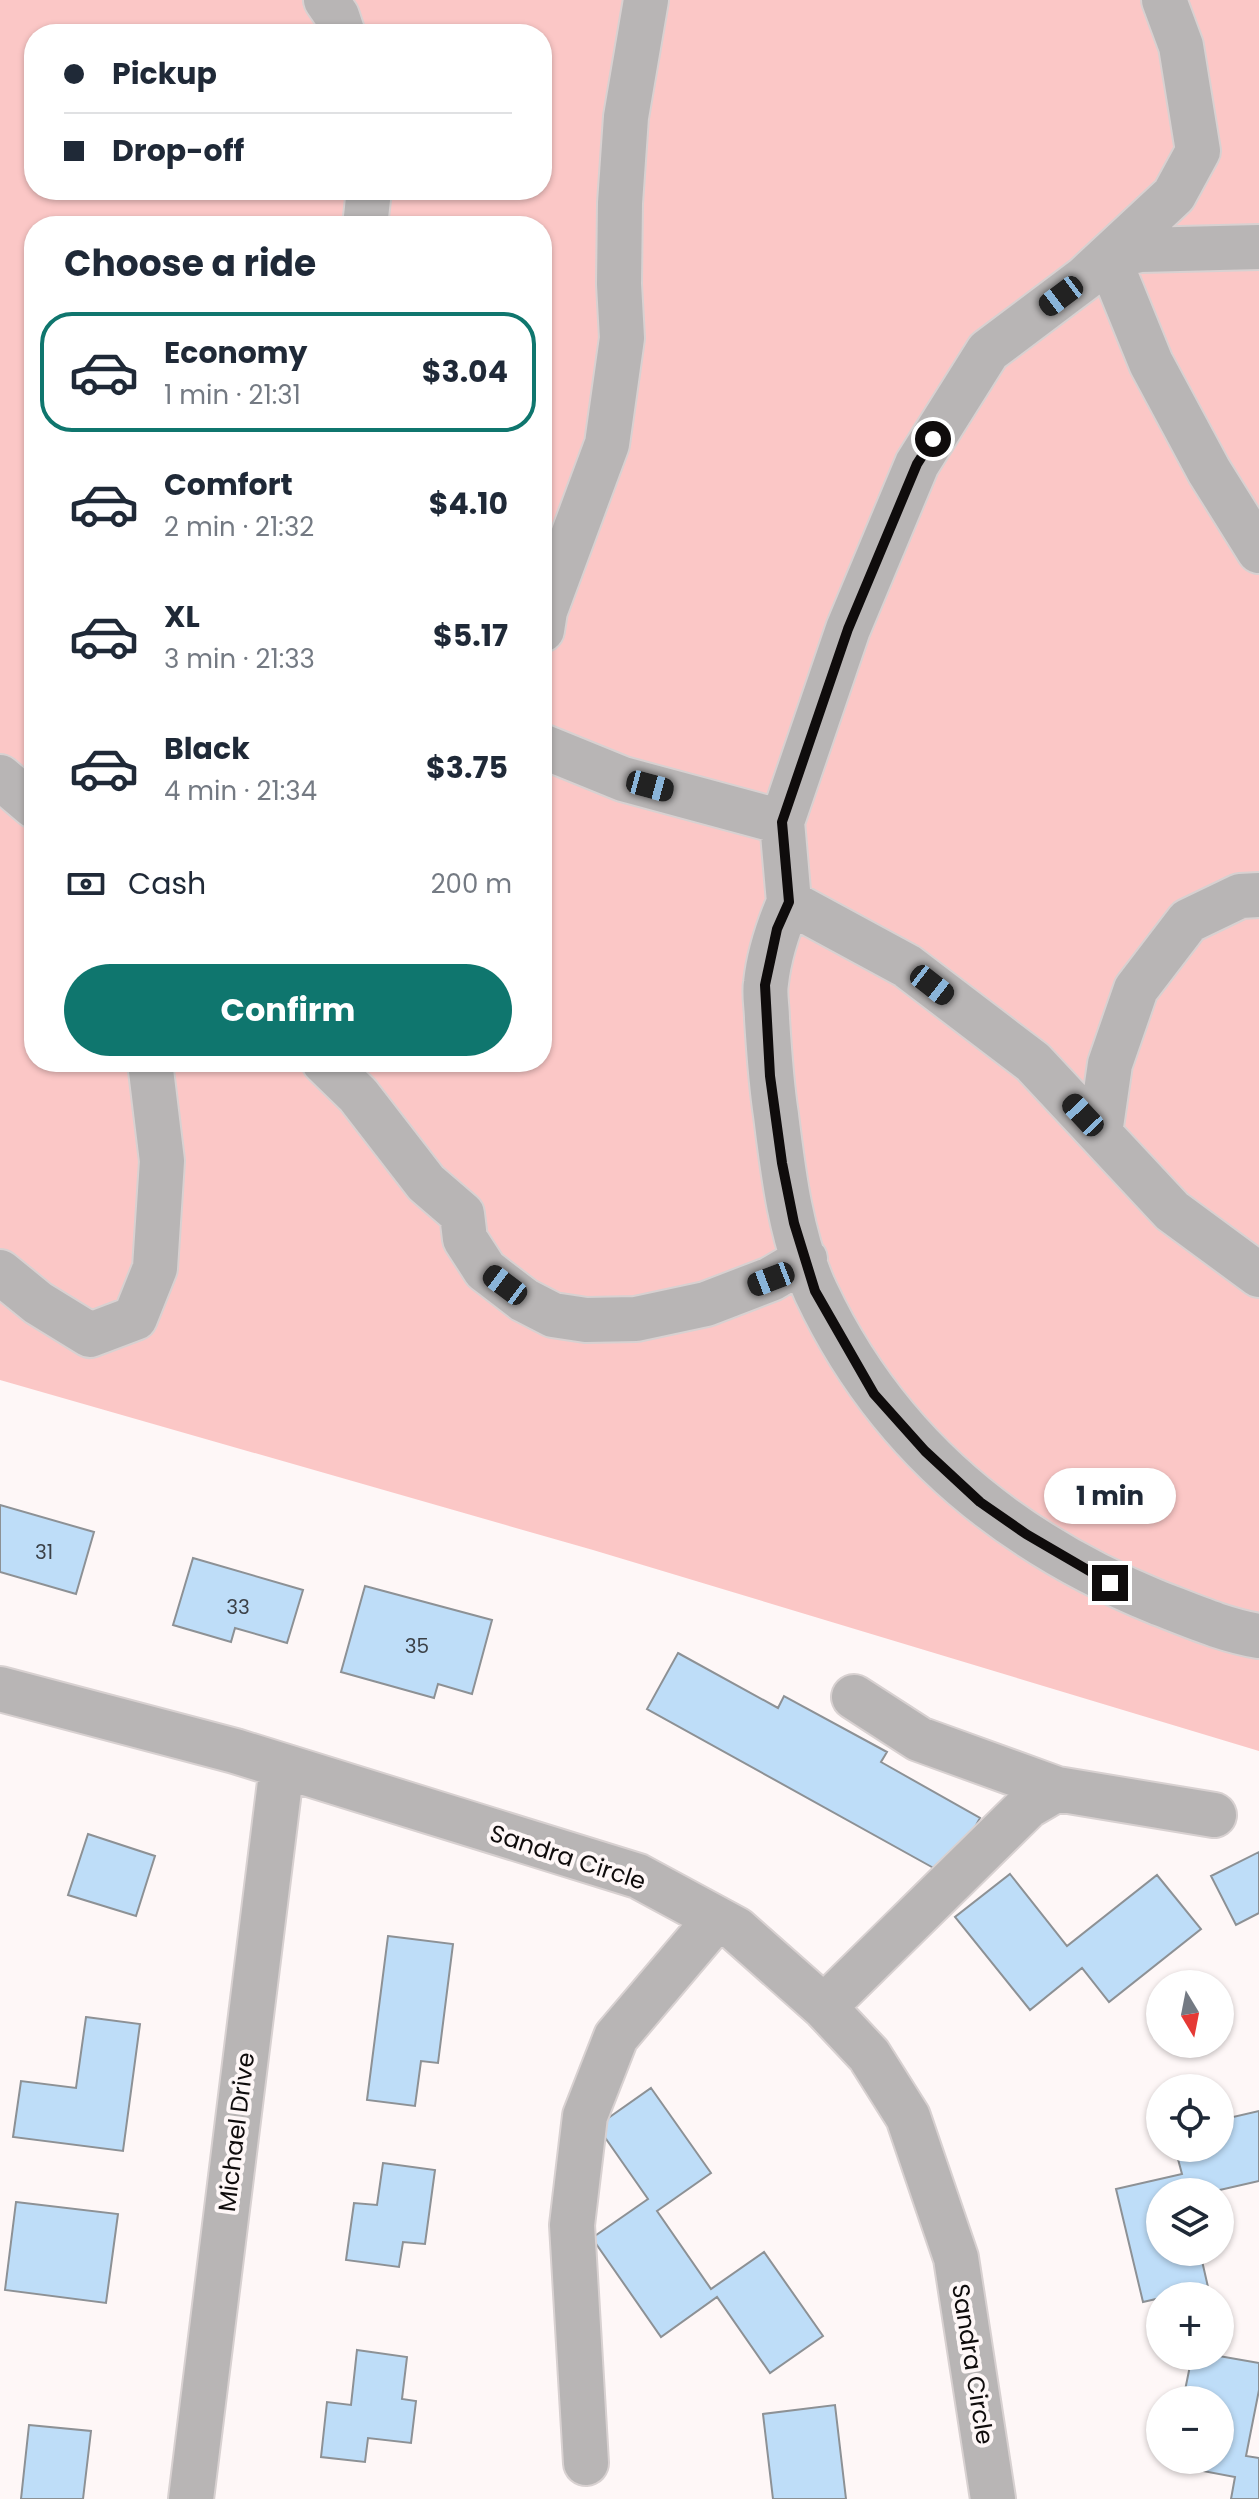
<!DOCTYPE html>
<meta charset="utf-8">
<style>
body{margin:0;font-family:Poppins,sans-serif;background:#f2f2f3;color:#1f2937;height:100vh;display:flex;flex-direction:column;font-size:30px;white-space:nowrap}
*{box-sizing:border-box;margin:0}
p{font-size:26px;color:#747a83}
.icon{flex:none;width:44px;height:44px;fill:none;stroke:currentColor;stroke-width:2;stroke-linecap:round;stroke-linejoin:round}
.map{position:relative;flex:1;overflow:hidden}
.panel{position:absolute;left:24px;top:216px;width:528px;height:856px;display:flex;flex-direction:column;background:#fff;border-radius:32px;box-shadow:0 2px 6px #0004}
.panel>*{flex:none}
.banner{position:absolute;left:24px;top:24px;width:528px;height:176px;border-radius:32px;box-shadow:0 2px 6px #0004;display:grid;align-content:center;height:176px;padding:0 40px;background:#fff}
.needle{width:52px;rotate:170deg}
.controls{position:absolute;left:1146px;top:1970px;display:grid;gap:16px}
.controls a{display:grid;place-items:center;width:88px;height:88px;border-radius:50%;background:#fff;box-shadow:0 2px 6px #0004;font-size:40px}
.end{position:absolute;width:36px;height:36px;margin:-18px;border:10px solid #0f0c0c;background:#fff;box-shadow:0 0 0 4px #fff}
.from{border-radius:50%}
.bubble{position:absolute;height:56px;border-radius:28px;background:#fff;box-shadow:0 2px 6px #0004;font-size:26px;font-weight:700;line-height:56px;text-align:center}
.car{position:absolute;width:24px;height:48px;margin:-24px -12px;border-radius:10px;box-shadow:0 0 6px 2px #0007;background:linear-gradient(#222 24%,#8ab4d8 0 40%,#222 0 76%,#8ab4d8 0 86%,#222 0)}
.banner b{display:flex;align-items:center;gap:28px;height:76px;font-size:30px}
.banner b+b{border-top:2px solid #e0e1e3}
.banner i{width:20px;height:20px;background:#1f2937}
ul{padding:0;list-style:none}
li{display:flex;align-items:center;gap:24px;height:120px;margin:0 16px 12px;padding:0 24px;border:4px solid transparent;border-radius:32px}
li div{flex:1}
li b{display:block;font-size:30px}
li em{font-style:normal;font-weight:700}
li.selected{border-color:#0f766e}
li>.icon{width:72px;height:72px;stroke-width:1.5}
h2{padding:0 40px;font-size:36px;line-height:96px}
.pay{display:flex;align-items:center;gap:20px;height:88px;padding:0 40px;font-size:30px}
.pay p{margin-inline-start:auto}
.primary-button{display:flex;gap:16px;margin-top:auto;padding:16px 40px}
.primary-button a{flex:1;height:92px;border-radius:48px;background:#0f766e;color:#fff;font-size:32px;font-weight:700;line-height:92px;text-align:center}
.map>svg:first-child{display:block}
.green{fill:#fbc7c6;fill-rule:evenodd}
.building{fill:#beddf8;stroke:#8d9195;stroke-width:2}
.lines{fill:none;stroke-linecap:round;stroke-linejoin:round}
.minor-casing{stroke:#d8d1d1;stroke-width:48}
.minor{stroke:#b8b5b5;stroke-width:44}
.route{stroke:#0f0c0c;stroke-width:10}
.labels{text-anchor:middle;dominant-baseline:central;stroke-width:8;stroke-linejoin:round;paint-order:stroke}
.number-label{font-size:20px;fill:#3b4047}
.street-label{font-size:24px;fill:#0f0c0c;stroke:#fef7f7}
</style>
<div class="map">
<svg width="1259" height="2499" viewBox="0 0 1259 2499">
<rect width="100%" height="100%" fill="#fef7f7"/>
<path class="green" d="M0 0H1259V1751L593 1550 0 1380ZM34 34H542V190H34ZM34 226H542V1062H34Z"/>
<path class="building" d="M0 1505 94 1532 76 1594 0 1572Z
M193 1558 303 1590 287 1643 235 1628 231 1642 173 1625Z
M365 1586 492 1620 472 1694 438 1684 434 1698 341 1672Z
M678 1653 778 1708 784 1696 887 1752 881 1762 980 1818 948 1876 647 1709Z
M88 1834 155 1856 136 1916 68 1895Z
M1259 1852V1913L1236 1925 1211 1876Z
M1010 1874 1067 1946 1157 1875 1201 1929 1109 2002 1082 1968 1030 2010 955 1917Z
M388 1936 453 1944 438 2063 421 2061 415 2106 367 2100Z
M86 2017 140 2024 123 2151 13 2137 21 2081 76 2088Z
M651 2088 711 2173 657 2211 711 2289 764 2252 823 2336 770 2373 717 2297 661 2337 592 2238 648 2199 597 2126Z
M1259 2111V2181L1211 2192H1160V2252H1200L1208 2287 1143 2302 1116 2189 1182 2174 1175 2148H1220V2120Z
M383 2163 435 2170 425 2244 403 2242 399 2267 346 2260 354 2203 377 2205Z
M16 2202 118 2214 106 2303 5 2290Z
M357 2350 407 2357 402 2399 416 2401 411 2443 368 2438 365 2462 321 2457 327 2402 351 2405Z
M1192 2356H1219L1259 2363V2390L1246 2456 1259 2458V2499H1231L1235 2477 1171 2465 1172 2460H1220V2400H1183Z
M835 2405 846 2499H773L763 2414Z
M29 2425 91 2431 83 2499H21Z"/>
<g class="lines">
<defs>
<path id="minor" d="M326 0 337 16 343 34
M1164 0 1181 46 1198 151 1174 195 1085 278 988 351 917 464 848 629 782 822 789 902 907 966 1033 1062 1172 1211 1259 1275
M365 226 369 190
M1108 257 1151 363 1209 471 1259 551
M1108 257 1140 250 1259 247
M542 630 545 611 607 444 622 338 619 284 620 203 626 117 646 0
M542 746 623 779 782 822
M0 777 34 806
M789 902C778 928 769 954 766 983 764 994 767 1007 767 1019 769 1051 771 1083 776 1115 783 1172 791 1239 816 1292 886 1441 1005 1540 1156 1602 1190 1615 1223 1630 1259 1636
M324 1062 358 1095 426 1183 462 1214 465 1239 485 1270 524 1300 553 1315 586 1320 636 1319 706 1304 771 1279 805 1259
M1100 1133 1110 1064 1136 989 1188 921 1240 896 1259 895
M0 1272 38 1303 90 1335 135 1318 155 1268 162 1161 150 1062
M0 1689 235 1751 638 1876 736 1929 824 2007 869 2055 908 2117 956 2258 993 2499
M854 1697 919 1739 1057 1789
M824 2007 1028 1806 1057 1789 1214 1815
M586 2463 572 2225 585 2116 616 2037 716 1919
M191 2499 282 1766"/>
</defs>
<use href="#minor" class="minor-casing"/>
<use href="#minor" class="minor"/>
</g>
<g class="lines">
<path class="route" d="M933 439 917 464 848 629 782 822 789 902 777 929 765 985 770 1076 782 1163 794 1223 815 1291 874 1394 925 1451 980 1502 1026 1534 1110 1583"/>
</g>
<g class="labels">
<g class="number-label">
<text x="44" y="1552">31</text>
<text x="238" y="1607">33</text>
<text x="417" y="1646">35</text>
</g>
<g class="street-label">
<text transform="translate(568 1857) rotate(18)">Sandra Circle</text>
<text transform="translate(236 2132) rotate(-83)">Michael Drive</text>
<text transform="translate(973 2364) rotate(81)">Sandra Circle</text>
</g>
</g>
</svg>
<div class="controls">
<a><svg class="needle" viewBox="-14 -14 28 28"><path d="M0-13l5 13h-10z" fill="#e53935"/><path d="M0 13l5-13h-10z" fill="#747a83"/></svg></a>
<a><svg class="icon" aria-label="locate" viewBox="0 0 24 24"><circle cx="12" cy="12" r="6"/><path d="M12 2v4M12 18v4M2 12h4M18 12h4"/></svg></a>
<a><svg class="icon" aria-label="layers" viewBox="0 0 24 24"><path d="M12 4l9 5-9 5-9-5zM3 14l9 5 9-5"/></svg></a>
<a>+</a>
<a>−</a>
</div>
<i class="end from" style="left:933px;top:439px"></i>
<i class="end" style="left:1110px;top:1583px"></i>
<div class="bubble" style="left:1044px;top:1468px;width:132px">1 min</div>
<i class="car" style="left:1061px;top:296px;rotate:233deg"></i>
<i class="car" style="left:650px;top:786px;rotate:105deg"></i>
<i class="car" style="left:932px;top:985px;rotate:128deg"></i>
<i class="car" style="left:1083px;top:1115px;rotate:317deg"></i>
<i class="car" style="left:771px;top:1279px;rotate:249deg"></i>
<i class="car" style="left:505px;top:1285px;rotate:307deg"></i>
<div class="banner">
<b><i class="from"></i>Pickup</b>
<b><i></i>Drop-off</b>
</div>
<section class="panel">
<h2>Choose a ride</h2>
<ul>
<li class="selected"><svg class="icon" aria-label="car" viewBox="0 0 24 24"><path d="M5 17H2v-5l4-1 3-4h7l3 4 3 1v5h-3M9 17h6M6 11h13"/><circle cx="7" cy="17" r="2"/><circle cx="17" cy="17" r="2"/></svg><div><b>Economy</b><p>1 min · 21:31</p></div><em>$3.04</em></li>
<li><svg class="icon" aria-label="car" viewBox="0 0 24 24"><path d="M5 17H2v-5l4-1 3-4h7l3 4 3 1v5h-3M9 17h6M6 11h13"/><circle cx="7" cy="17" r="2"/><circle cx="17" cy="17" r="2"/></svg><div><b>Comfort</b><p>2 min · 21:32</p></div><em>$4.10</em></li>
<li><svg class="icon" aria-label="car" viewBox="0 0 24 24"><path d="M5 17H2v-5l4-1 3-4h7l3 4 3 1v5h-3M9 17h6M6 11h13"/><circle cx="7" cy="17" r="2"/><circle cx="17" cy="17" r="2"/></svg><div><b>XL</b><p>3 min · 21:33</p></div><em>$5.17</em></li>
<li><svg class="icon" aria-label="car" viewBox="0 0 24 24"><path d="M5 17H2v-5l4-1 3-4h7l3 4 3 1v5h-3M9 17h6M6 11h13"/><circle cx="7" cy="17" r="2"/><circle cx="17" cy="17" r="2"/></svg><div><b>Black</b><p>4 min · 21:34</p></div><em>$3.75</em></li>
</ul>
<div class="pay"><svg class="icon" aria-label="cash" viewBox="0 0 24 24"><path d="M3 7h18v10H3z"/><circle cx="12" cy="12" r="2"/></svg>Cash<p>200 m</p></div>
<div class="primary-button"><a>Confirm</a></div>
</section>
</div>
